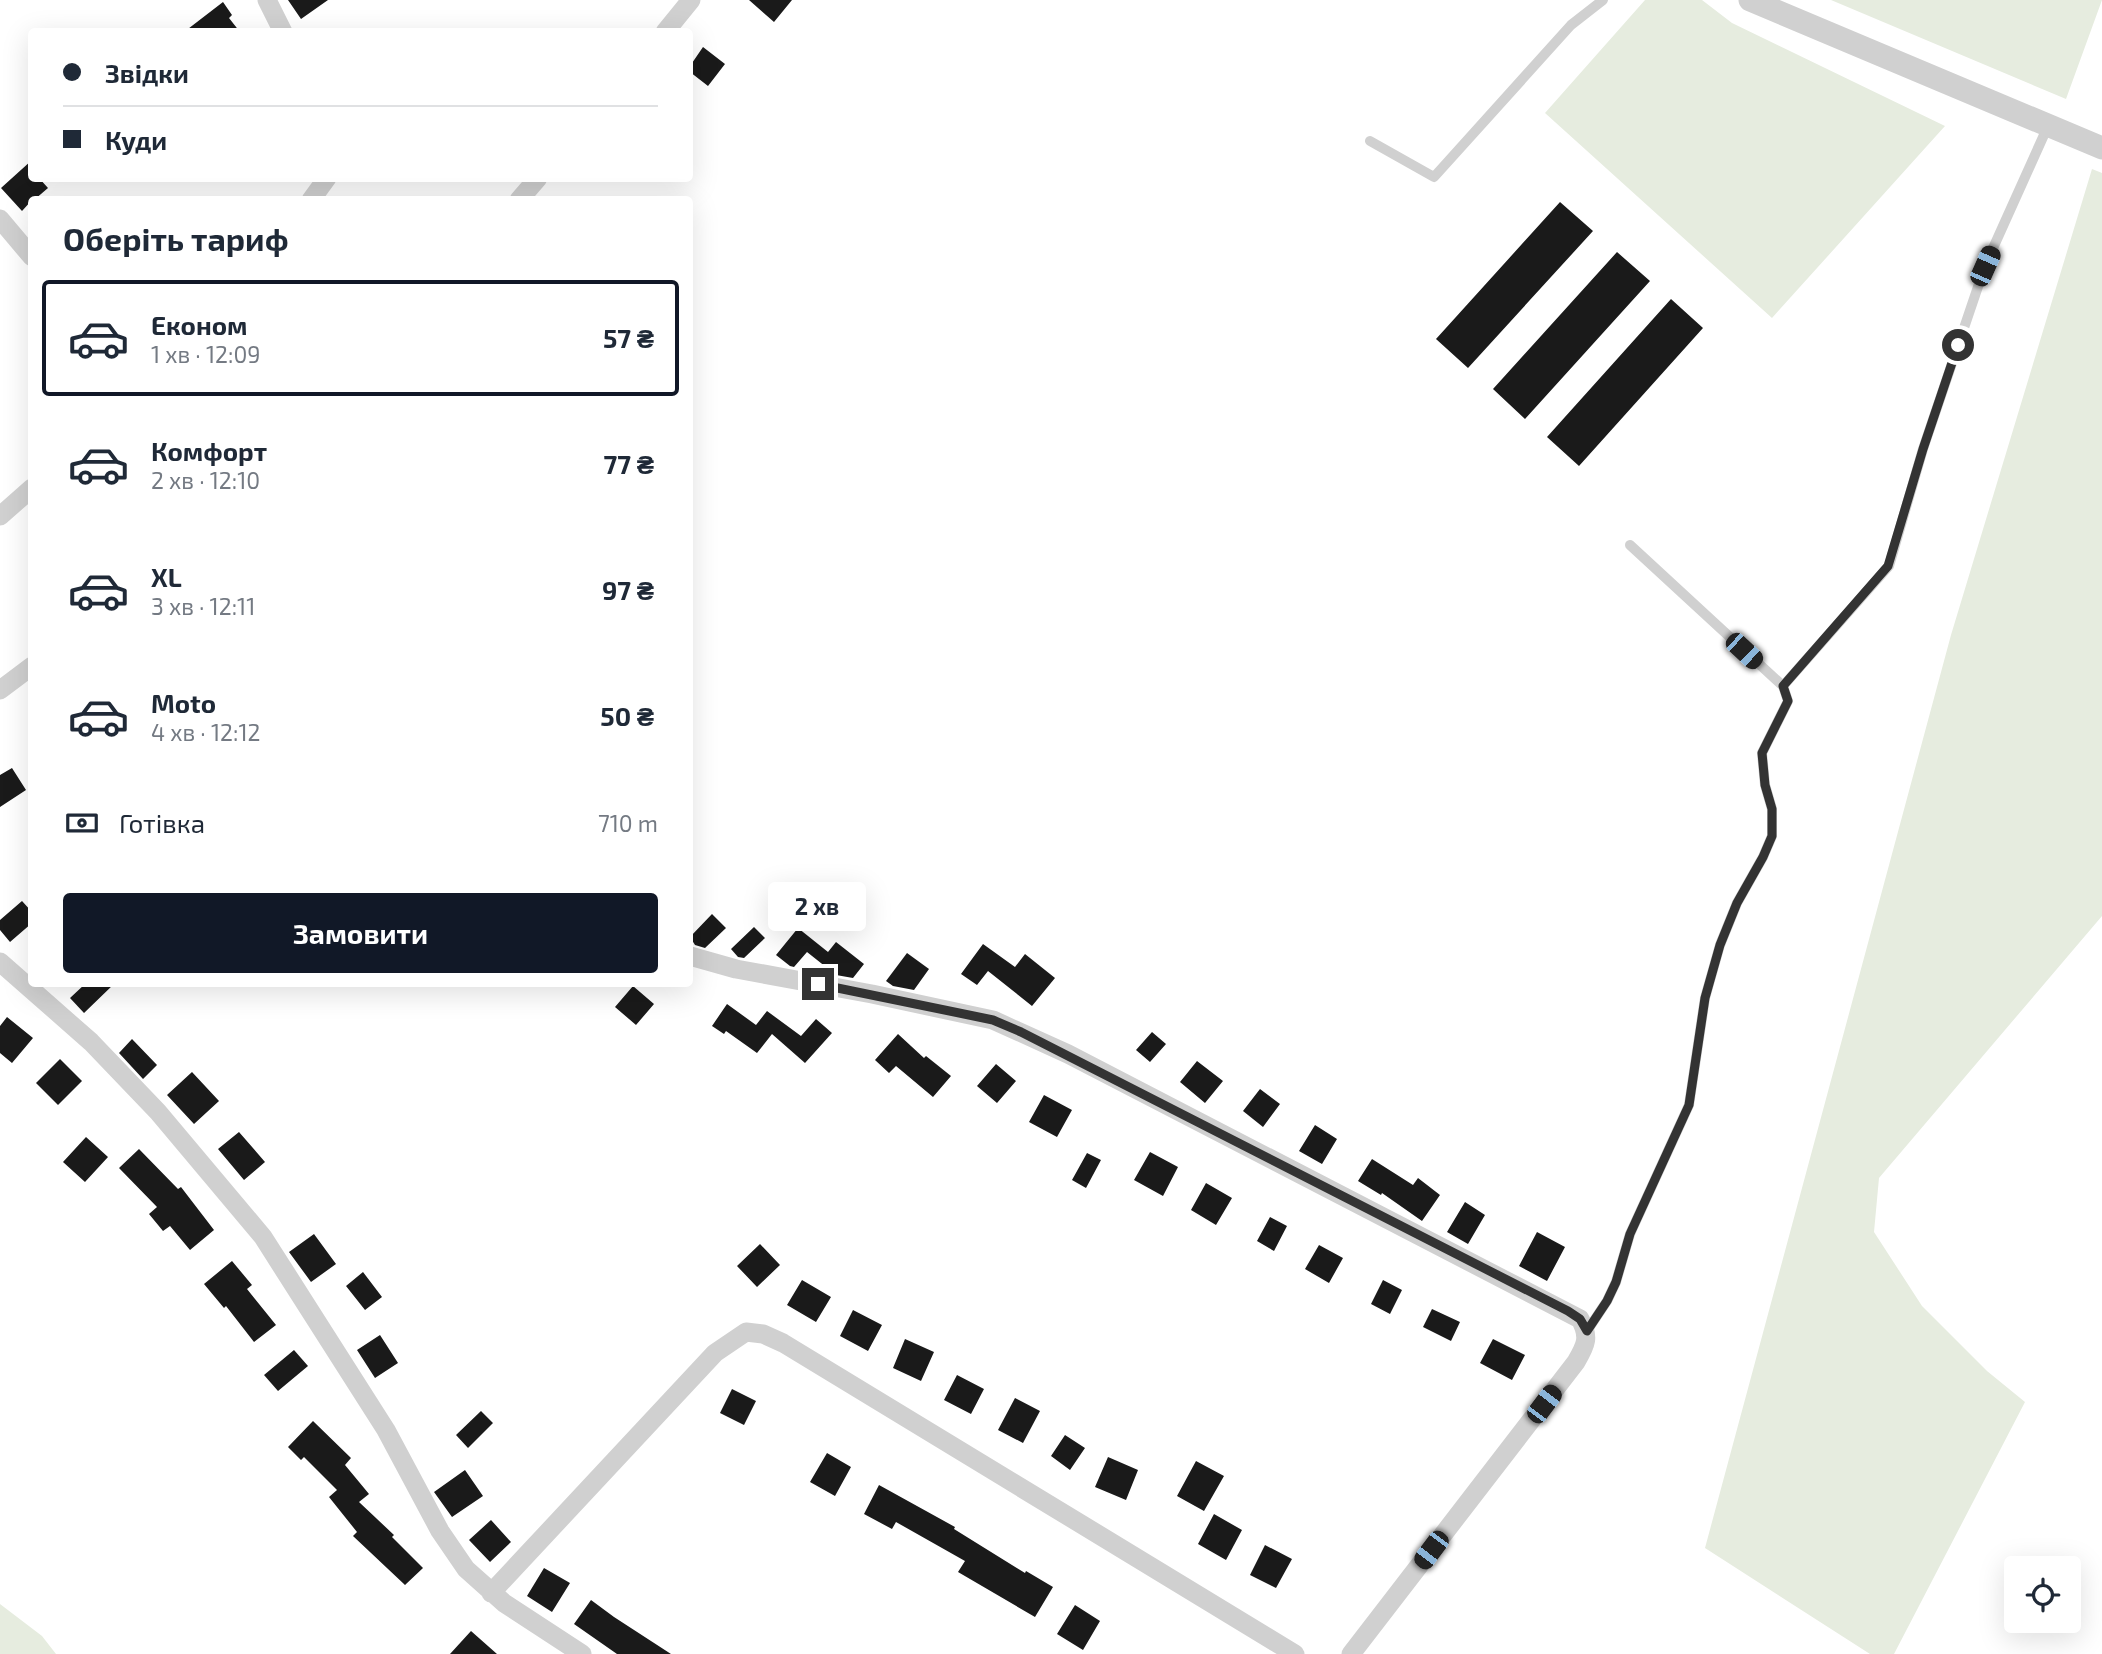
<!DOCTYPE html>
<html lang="uk">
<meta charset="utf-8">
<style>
body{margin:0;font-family:"Exo 2",sans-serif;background:#f6f6f7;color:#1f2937;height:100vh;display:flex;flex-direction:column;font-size:26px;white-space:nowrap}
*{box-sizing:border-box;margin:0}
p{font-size:23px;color:#747a83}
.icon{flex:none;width:38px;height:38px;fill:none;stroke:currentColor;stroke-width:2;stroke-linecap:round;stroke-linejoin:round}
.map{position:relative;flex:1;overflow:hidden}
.side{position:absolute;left:28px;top:196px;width:665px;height:791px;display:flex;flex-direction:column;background:#fff;border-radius:7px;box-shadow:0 7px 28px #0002}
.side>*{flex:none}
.top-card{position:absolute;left:28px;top:28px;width:665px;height:154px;border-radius:7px;box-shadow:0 7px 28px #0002;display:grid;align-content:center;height:154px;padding:0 35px;background:#fff}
.buttons{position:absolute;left:2004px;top:1556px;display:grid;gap:14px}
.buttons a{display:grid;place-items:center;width:77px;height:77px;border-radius:7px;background:#fff;box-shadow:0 7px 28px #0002;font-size:35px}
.end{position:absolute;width:32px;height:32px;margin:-16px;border:9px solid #333;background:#fff;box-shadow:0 0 0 4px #fff}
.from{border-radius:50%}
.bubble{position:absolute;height:49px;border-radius:7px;background:#fff;box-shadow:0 7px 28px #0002;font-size:23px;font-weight:700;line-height:49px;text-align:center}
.car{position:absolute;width:21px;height:42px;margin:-21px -10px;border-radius:9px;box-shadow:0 0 5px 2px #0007;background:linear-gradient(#222 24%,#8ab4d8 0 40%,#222 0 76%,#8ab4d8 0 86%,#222 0)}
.top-card b{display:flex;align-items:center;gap:24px;height:66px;font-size:26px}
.top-card b+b{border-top:2px solid #e0e1e3}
.top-card i{width:18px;height:18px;background:#1f2937}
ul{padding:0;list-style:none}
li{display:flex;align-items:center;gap:21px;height:116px;margin:0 14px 10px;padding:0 21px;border:4px solid transparent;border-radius:7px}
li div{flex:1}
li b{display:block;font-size:26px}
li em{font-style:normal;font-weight:700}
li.selected{border-color:#111827}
li>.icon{width:63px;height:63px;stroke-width:1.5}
h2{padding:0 35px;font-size:32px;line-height:84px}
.pay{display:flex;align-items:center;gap:18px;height:77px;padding:0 35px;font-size:26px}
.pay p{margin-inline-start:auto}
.button{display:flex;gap:14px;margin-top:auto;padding:14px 35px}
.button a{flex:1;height:80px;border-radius:7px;background:#111827;color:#fff;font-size:28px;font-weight:700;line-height:80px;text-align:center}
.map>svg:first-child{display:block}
.green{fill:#e6ecdf}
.building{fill:#1a1a1a}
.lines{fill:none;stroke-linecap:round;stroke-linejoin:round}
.service{stroke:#d0d0d0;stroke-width:10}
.minor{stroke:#d0d0d0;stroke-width:19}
.tertiary{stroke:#d0d0d0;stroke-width:23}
.route{stroke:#333;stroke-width:9}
</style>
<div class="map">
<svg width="2102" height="1654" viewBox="0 0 2102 1654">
<rect width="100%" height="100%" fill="#fff"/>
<path class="green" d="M1645 0H1702L1732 23 1945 126 1772 318 1545 113Z
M1831 0H2102L2066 99Z
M2092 169 2102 173V916L1879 1178 1874 1232 1922 1306 1987 1371 2025 1402 1894 1654H1870L1705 1548 1951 635Z
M0 1604 42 1636 56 1654H0Z"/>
<path class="building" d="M288 0H328L301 19Z
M749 0H792L774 22Z
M223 2 232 15 229 18 240 32H184Z
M703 47 725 64 708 86 690 72V66Z
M32 160V178H39L48 188 34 200H32L22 211 1 188Z
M1560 202 1593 231 1468 368 1436 339Z
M1617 252 1650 281 1525 419 1493 389Z
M1671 299 1703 328 1579 466 1547 437Z
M12 768 26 790 0 807V775Z
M22 901 32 912V923L10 942 0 930V920Z
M712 914 726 928 705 948 695 945 690 937Z
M754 927 765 938 744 958 738 957 731 949Z
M798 928 828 952 836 942 864 964 853 978 836 975 807 952 794 967 790 966 776 955Z
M983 944 1015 967 1025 954 1055 978 1032 1006 988 971 977 985 961 974Z
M907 953 929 969 914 990 893 986 886 981Z
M85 984H114L84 1013 70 998Z
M633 986 654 1004 636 1025 615 1007Z
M727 1004 756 1025 767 1011 801 1036 816 1019 832 1033 805 1063 772 1034 757 1053 726 1031 724 1034 712 1026Z
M7 1017 33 1038 12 1063 0 1053V1026Z
M1152 1032 1166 1044 1150 1062 1136 1050Z
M898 1034 924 1058 926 1056 951 1076 933 1097 896 1066 889 1073 875 1060Z
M132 1039 157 1065 143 1079 119 1053Z
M60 1059 82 1081 58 1105 36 1083Z
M1197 1061 1223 1081 1205 1103 1180 1082Z
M996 1064 1016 1081 997 1103 977 1086Z
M192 1072 219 1101 194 1124 167 1095Z
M1260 1089 1280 1104 1263 1127 1243 1111Z
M1044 1095 1072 1110 1057 1137 1029 1122Z
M1315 1125 1337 1139 1322 1164 1299 1151Z
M239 1132 265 1162 244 1180 218 1149Z
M86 1137 108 1157 85 1182 63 1162Z
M139 1149 178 1189 181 1187 214 1230 190 1250 170 1226 163 1231 149 1214 157 1207 119 1168Z
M1150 1152 1178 1167 1163 1196 1134 1180Z
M1087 1153 1101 1160 1086 1188 1072 1180Z
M1372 1159 1413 1185 1418 1178 1440 1195 1422 1221 1382 1193 1381 1195 1358 1181Z
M1206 1183 1232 1198 1216 1225 1191 1210Z
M1465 1202 1485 1215 1468 1244 1447 1232Z
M1270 1217 1287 1226 1274 1251 1257 1241Z
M1537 1232 1565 1247 1547 1281 1519 1266Z
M314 1234 336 1264 311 1282 289 1252Z
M760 1244 780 1265 757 1287 737 1266Z
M1319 1245 1343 1258 1329 1283 1305 1269Z
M232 1261 252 1285 247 1289 276 1325 254 1342 226 1306 224 1308 204 1284Z
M363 1272 382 1297 365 1310 346 1286Z
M802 1280 831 1297 816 1322 787 1305Z
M1383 1280 1402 1290 1390 1314 1371 1304Z
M1432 1309 1460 1322 1451 1341 1423 1327Z
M853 1310 882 1325 868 1351 840 1336Z
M380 1335 398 1363 375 1378 357 1350Z
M905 1339 934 1352 921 1381 893 1368Z
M1493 1339 1525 1355 1512 1380 1480 1363Z
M294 1350 308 1366 278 1391 264 1375Z
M957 1375 984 1389 971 1414 944 1400Z
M732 1389 756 1401 744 1425 720 1413Z
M1015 1398 1040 1411 1023 1443 998 1430Z
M481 1411 493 1423 468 1448 456 1435Z
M313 1421 351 1458 345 1465 369 1494 359 1502 394 1535 392 1537 423 1568 405 1585 353 1536 357 1532 329 1497 337 1490 304 1457 301 1460 288 1447Z
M1065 1435 1085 1448 1070 1470 1051 1456Z
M827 1453 851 1467 835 1496 810 1482Z
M1108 1457 1138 1470 1126 1500 1095 1487Z
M1196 1461 1224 1476 1204 1511 1177 1496Z
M465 1470 483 1496 452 1517 434 1492Z
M879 1485 955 1527 954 1529 1025 1573 1026 1571 1053 1587 1035 1617 958 1572 965 1561 896 1522 892 1529 864 1514Z
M1214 1514 1242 1530 1226 1560 1198 1544Z
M491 1520 511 1542 490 1562 469 1540Z
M1265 1545 1292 1559 1276 1588 1250 1575Z
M544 1568 570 1583 552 1612 527 1596Z
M591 1600 614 1617 671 1654H617L574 1624Z
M1075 1605 1100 1621 1083 1650 1057 1634Z
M471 1631 497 1654H450Z"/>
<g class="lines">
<path class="service" d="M1370 141 1434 177 1571 25 1603 0
M1630 545 1783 686 1889 566 1923 449 1985 266 2048 126
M1587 1331 1607 1301 1616 1282 1630 1234 1689 1105 1705 998 1720 945 1737 903 1763 857 1772 836V809L1765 785 1762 753 1788 701 1783 686"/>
<path class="minor" d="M267 0 283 32
M665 32 691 0
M311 200 327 178
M519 200 538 178
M0 219 32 257
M0 516 32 488
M0 690 32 666
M690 956 736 969 872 994 993 1020 1068 1054 1580 1319C1590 1337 1586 1345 1576 1362L1351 1654
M0 962 91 1042 158 1112 263 1237 386 1430 440 1531 466 1569 504 1603 582 1654
M491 1593 715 1353 746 1332 763 1334 783 1343 1295 1654"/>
<path class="tertiary" d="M1750 0 2102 148"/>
</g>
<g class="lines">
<path class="route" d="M818 984 993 1020 1021 1032 1568 1311 1580 1319 1587 1331 1607 1301 1616 1282 1630 1234 1689 1105 1705 998 1720 945 1737 903 1763 857 1772 836V809L1765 785 1762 753 1788 701 1783 686 1888 566 1923 449 1958 345"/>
</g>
</svg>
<div class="buttons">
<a><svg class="icon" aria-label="locate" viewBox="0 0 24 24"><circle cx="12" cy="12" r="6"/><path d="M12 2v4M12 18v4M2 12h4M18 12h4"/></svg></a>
</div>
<i class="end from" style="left:1958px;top:345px"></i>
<i class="end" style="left:818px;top:984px"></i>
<div class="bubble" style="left:768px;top:882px;width:98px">2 хв</div>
<i class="car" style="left:1985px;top:266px;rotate:24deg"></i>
<i class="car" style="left:1744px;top:651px;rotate:133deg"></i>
<i class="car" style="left:1544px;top:1404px;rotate:37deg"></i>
<i class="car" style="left:1431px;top:1550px;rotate:217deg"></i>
<div class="top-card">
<b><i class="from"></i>Звідки</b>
<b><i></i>Куди</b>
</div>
<section class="side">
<h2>Оберіть тариф</h2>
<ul>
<li class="selected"><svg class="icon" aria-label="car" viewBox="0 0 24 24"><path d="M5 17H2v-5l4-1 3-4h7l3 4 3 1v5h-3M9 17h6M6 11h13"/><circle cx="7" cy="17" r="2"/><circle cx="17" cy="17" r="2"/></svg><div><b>Економ</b><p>1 хв · 12:09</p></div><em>57 ₴</em></li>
<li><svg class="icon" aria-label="car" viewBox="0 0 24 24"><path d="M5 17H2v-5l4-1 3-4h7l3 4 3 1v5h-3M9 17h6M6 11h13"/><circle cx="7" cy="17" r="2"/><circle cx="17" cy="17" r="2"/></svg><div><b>Комфорт</b><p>2 хв · 12:10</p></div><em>77 ₴</em></li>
<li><svg class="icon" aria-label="car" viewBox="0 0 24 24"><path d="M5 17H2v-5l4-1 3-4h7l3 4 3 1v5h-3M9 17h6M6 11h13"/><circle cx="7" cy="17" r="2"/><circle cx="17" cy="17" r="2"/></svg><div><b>XL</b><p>3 хв · 12:11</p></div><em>97 ₴</em></li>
<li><svg class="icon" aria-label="car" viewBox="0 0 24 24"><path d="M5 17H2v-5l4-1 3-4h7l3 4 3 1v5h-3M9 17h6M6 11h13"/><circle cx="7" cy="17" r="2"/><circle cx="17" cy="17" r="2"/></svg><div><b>Moto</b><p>4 хв · 12:12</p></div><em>50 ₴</em></li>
</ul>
<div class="pay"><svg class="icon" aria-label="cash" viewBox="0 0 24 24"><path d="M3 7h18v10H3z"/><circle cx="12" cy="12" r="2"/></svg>Готівка<p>710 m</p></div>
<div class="button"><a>Замовити</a></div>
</section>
</div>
